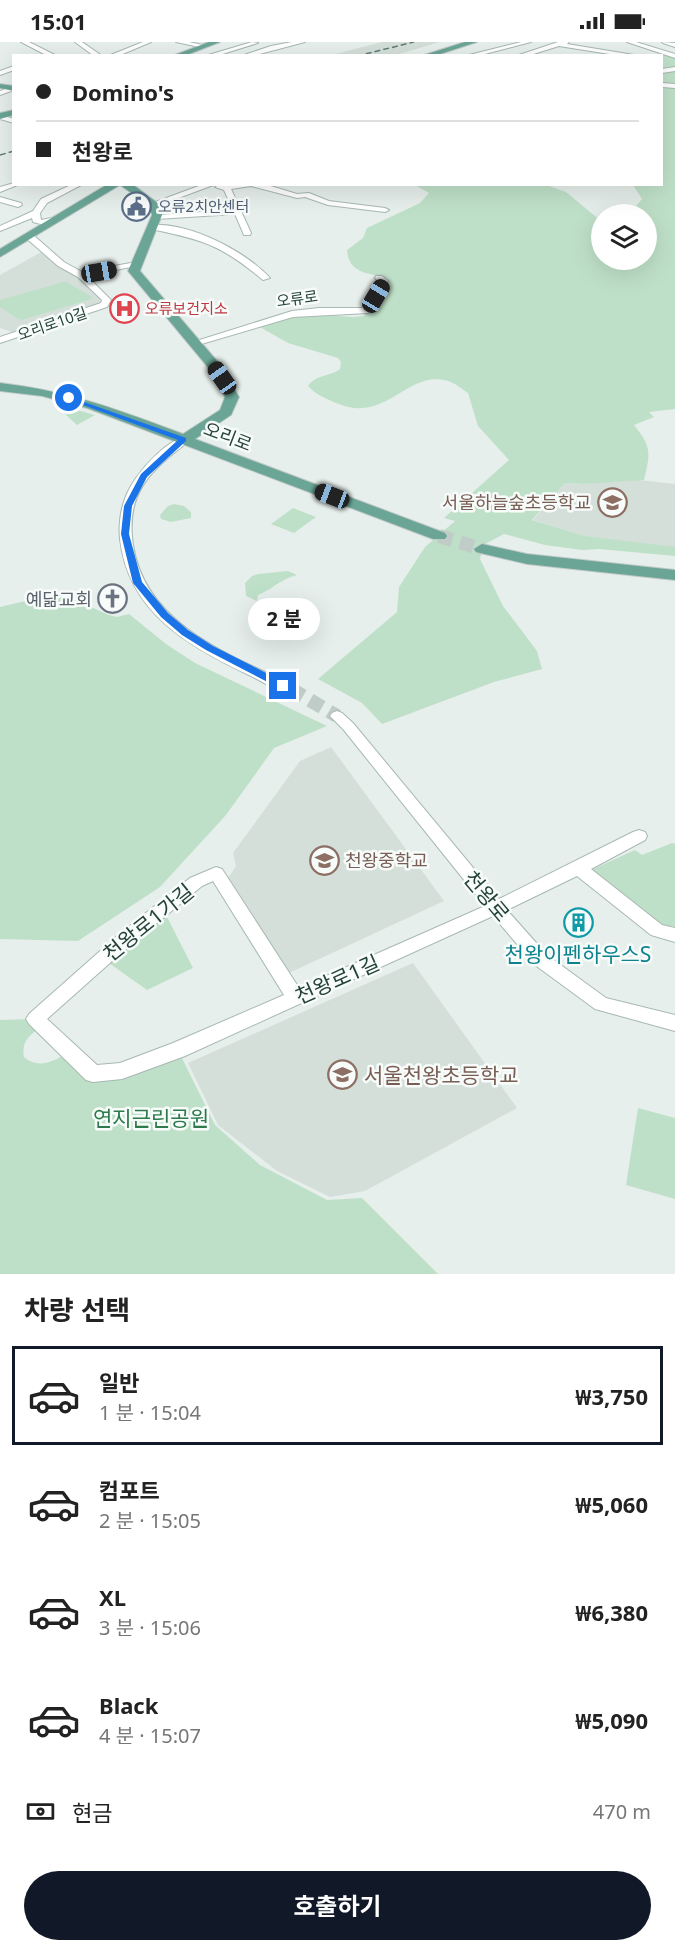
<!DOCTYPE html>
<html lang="ko">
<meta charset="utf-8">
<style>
body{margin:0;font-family:"Noto Sans","Noto Sans KR",sans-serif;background:#f2f2f2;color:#222;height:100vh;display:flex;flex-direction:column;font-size:22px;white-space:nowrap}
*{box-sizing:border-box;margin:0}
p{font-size:20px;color:#767676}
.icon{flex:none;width:33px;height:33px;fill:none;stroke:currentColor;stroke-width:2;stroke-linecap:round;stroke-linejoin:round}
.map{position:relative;height:1232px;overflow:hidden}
.panel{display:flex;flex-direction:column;background:#fff;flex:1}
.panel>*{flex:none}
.top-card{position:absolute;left:12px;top:12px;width:651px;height:132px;border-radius:0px;box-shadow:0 6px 24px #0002;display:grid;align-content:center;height:132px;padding:0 24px;background:#fff}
.tools{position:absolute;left:591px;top:162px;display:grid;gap:12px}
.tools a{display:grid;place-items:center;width:66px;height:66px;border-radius:50%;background:#fff;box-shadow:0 6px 24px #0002;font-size:30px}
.end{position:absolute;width:27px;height:27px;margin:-14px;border:8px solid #1a73e8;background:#fff;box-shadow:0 0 0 3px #fff}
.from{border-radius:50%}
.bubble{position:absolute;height:42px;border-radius:21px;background:#fff;box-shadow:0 6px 24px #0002;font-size:20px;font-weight:700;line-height:42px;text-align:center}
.car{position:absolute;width:18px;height:36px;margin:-18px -9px;border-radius:8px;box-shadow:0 0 4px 2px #0007;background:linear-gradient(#222 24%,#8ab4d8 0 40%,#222 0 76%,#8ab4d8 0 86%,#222 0)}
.top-card b{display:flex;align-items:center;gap:21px;height:57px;font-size:22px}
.top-card b+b{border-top:2px solid #e0e0e0}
.top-card i{width:15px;height:15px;background:#222}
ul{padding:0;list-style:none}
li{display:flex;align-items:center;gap:18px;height:99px;margin:0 12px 9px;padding:0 12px;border:3px solid transparent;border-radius:0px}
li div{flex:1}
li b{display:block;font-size:22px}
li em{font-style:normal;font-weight:700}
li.selected{border-color:#111827}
li>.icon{width:54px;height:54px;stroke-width:1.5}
h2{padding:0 24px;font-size:27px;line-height:72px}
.pay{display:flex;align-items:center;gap:15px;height:66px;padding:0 24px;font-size:22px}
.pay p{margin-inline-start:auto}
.primary-button{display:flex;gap:12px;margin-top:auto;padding:12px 24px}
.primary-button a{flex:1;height:69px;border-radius:36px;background:#111827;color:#fff;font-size:24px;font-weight:700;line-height:69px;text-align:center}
.status{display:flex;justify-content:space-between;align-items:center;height:42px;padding:0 30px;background:#fff;direction:ltr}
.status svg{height:16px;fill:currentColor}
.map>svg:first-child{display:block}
.built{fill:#d4dfda}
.green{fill:#bfe0c8}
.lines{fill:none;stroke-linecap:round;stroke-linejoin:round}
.minor-tunnel{stroke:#bfccc8;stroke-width:14;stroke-dasharray:14 8;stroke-linecap:butt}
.major-tunnel{stroke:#bfccc8;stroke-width:14;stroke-dasharray:14 8;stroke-linecap:butt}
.minor-casing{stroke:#a8b8b2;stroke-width:2}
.major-casing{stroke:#c2cac8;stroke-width:2}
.minor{fill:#fff;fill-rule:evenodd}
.major{fill:#6aa596;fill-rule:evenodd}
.rail{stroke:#5f7d75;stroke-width:1.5;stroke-dasharray:6 3;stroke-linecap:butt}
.route{fill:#1a73e8}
.labels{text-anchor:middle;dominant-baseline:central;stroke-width:5;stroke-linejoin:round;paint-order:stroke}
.far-service-label{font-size:15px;fill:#4e5e75;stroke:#f7fbf9;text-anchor:start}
.far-street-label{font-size:15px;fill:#24423a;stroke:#f7fbf9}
.far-health-label{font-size:15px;fill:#be3a42;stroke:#f7fbf9;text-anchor:start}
.street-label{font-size:18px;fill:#24423a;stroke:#f7fbf9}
.education-label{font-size:18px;fill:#785e54;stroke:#f7fbf9;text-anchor:end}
.worship-label{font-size:18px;fill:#5b616d;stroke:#f7fbf9;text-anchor:end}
.near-street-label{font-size:21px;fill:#24423a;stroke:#f7fbf9}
.near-culture-label{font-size:21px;fill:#0d838f;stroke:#f7fbf9}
.near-education-label{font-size:21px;fill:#785e54;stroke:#f7fbf9;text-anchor:start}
.near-park-label{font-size:21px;fill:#2d7a4b;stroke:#f7fbf9}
</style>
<div class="status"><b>15:01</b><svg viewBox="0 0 49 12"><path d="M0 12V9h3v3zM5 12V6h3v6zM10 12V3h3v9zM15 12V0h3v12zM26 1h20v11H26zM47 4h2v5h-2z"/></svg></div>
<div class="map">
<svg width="675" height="1232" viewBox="0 0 675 1232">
<rect width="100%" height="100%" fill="#e6efeb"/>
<path class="built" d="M382 0H440L396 13 328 14Z
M43 209 79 234 102 258 95 263 44 278 15 291 0 286V233Z
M630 437 675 442V508L585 494 533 478 565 441 584 442Z
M331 705 444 859 289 931 228 836 236 824 233 811 300 719Z
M413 921 517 1066 365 1149 330 1155 277 1129 218 1083 188 1021Z"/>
<path class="green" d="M664 11 675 14V367L649 370 654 375 634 383C651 404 651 410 644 438L584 442 565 441 532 478 585 494 675 505V514L599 507 582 508 545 503 504 492 487 501 482 508 480 517 503 564 537 609 542 627 494 640 382 682 362 661 318 637 397 570 399 545 425 505 455 479 444 476 509 418 478 384 468 351C462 347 455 341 448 339 406 327 387 383 336 361 325 356 316 353 308 344 316 332 330 335 340 327L341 320 338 316 288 301 258 284 306 272 354 275 364 274 388 236C368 231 349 232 347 208L363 196 367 186 420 161 429 151 415 143 543 142 566 150 601 179 602 218H646L647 193 649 194 656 185 647 181 646 172H629L622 169 636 164 642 157 633 143 662 142V14L648 13Z
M63 240H67L92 255 91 257 22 278 18 277 0 265V258Z
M53 361 95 373 77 383Z
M174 462 184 464 191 470V476L171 480 161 477 160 473 168 464Z
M293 466 316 475 294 491 271 482Z
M288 529 297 533C279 538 274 546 258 553L257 559 246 554 245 541 252 534 258 532Z
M59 551 109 573 117 575 129 572 166 602 195 621 327 684 274 706 226 773 160 845 78 899 0 897V565Z
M672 801 675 802V885L663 883 591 830V828L635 808 642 813Z
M165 871 193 926 147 948 106 919Z
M35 977 42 984C30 993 21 999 24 1015 38 1027 52 1020 66 1012L93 1032 178 1008 215 1083 260 1123 327 1158 362 1156 438 1232H0V978Z
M638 1066 675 1076V1157L626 1143Z"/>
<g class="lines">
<path class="minor-tunnel" d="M291 647 337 674"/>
<path class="major-tunnel" d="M439 494 482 507"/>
<defs>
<path id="minor" d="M21 0H29L57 14H48Z
M75 0H82L102 14H94Z
M143 0H151L118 14H108Z
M176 0H189L207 4 204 6Z
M252 0 258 1 216 14H205Z
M292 0H305L252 14H241L271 4Z
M521 0H531L477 14H465Z
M558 0H569L567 2 640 14H622L559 4 527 14H516Z
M627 0H636L675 12V16Z
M662 0 675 1V5L663 1Z
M14 24V28L0 33V29Z
M675 25V29L662 31V27Z
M662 41 675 42V46L662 45Z
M14 44V48L0 53V49Z
M0 73 14 77V81L0 77Z
M14 141V142H20L0 150V145Z
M73 142H83L47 161 40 171 41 178 57 175 61 177 60 179 44 183 33 180 32 176 0 189V184L33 169 41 157Z
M204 142H216L157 164 150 162Z
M234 142H264L297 152 309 151 329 159 385 166 389 168 385 170 328 163 305 155 297 156 251 144 231 147 251 191 250 193H244L235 172 157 177 153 175 157 173 233 168 224 148 215 145 219 143Z
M0 155 21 161 22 163 18 165 0 160Z
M151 183C189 180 245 209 270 236L263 238C221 203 204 198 151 187Z
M26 192H32L64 220 82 230 136 220 140 223 87 234 111 258 107 265 0 301V295L101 261 102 258 78 235 58 224 26 196Z
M376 234H382L388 239 368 271 293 275 198 303 190 301 292 269 319 266H362L379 240 375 236Z
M184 395 188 396V400C150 429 125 451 133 503 145 583 231 614 296 644L298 647 296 650C282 654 262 639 249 633 189 605 128 570 120 497 118 476 123 454 136 436 146 422 166 400 184 395Z
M337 669 342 671 353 681 499 857 633 790 639 788 645 790 647 794 645 798 591 827 662 883 675 886V900L651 893 577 834 507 868 547 913 606 956 675 973V989L595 967 535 923 493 874 185 1014 122 1037 93 1040 86 1038 29 982 26 977 29 972 117 894 190 836 216 825 222 827 299 946 485 864 343 687 330 674 332 671ZM213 839 284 953 173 1001 120 1021 97 1023 47 977 129 904 202 844Z"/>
<path id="major" d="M209 0H220L184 14H172Z
M465 0H477L434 14H421Z
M0 42 14 44V49L0 46Z
M14 68V73L0 77V71Z
M108 142H132L159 162 162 173 140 229 217 319 239 355 231 373 195 397 445 491 447 494 445 497H433L87 366 42 354 0 349V341C69 349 119 368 183 392L220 368 225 355 207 324 128 229 152 173 149 163 120 143 0 215V207Z
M482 502 527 512 675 528V538L527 522 476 510 474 507Z"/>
</defs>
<use href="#minor" class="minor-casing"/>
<use href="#major" class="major-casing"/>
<use href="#minor" class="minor"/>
<use href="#major" class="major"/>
<path class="rail" d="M357 14 414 0
M0 113 14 109"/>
</g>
<path class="route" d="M67 354 186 396V399L147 435 132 464 129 492 142 540 168 571 188 588 213 604 286 641V646H279L206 608 182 593 161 575 133 541 121 492 124 464 141 432 178 398 67 357Z"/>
<defs>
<symbol id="civic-ring" viewBox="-11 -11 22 22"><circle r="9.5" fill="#f7fbf9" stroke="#5c6f8a" stroke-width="1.5"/><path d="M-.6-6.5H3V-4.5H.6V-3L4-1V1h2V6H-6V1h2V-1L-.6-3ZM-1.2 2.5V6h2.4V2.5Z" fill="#5c6f8a"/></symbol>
<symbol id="hospital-ring" viewBox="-11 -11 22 22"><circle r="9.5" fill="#f7fbf9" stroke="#e0444e" stroke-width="1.5"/><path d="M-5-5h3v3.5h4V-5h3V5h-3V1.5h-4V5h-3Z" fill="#e0444e"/></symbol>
<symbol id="school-ring" viewBox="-11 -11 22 22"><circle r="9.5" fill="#f7fbf9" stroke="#8d6e63" stroke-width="1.5"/><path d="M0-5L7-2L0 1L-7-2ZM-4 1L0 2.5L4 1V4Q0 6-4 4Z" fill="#8d6e63"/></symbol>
<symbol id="church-ring" viewBox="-11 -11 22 22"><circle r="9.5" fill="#f7fbf9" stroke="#6b7280" stroke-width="1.5"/><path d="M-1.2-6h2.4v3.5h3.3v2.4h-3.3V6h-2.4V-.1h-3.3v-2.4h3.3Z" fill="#6b7280"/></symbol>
<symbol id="building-ring" viewBox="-11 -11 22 22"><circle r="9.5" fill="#f7fbf9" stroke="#0f9aa8" stroke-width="1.5"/><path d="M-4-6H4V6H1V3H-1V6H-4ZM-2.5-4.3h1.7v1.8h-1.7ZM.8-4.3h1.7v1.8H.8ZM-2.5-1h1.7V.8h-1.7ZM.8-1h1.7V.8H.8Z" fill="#0f9aa8"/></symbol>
</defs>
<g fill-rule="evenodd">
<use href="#civic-ring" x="120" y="148" width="33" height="33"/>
<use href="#hospital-ring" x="108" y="250" width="33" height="33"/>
<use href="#school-ring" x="596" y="444" width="33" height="33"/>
<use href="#church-ring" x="96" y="540" width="33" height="33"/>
<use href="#school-ring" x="308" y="802" width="33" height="33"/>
<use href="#building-ring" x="562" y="864" width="33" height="33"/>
<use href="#school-ring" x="326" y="1016" width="33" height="33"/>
</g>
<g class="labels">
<g class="far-service-label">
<text x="158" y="164">오류2치안센터</text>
</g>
<g class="far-street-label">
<text transform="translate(297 256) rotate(-8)">오류로</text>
<text transform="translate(52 281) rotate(-19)">오리로10길</text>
</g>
<g class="far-health-label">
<text x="145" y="266">오류보건지소</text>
</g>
<g class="street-label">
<text transform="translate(228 394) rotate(21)">오리로</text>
</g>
<g class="education-label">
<text x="591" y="460">서울하늘숲초등학교</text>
<text x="345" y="818" text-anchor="start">천왕중학교</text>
</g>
<g class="worship-label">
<text x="92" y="557">예닮교회</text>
</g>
<g class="near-street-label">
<text transform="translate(487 854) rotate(50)">천왕로</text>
<text transform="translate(148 880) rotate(-39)">천왕로1가길</text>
<text transform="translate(337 937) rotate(-24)">천왕로1길</text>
</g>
<g class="near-culture-label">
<text x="578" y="912">천왕이펜하우스S</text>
</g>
<g class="near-education-label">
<text x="364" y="1033">서울천왕초등학교</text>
</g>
<g class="near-park-label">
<text x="151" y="1076">연지근린공원</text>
</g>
</g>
</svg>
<div class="tools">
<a><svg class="icon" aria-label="layers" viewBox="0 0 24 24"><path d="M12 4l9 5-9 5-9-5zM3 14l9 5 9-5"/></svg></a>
</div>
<i class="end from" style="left:69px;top:356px"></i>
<i class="end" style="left:283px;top:644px"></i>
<div class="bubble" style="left:248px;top:556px;width:72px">2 분</div>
<i class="car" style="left:99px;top:230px;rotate:80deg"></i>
<i class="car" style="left:376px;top:254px;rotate:31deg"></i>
<i class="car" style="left:222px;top:336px;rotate:325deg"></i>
<i class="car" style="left:332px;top:454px;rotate:291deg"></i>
<div class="top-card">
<b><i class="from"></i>Domino's</b>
<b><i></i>천왕로</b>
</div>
</div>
<section class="panel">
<h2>차량 선택</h2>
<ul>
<li class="selected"><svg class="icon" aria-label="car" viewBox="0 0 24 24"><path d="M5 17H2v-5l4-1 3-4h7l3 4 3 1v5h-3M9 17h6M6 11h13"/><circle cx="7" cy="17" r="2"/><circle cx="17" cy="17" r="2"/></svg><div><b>일반</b><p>1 분 · 15:04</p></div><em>₩3,750</em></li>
<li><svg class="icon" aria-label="car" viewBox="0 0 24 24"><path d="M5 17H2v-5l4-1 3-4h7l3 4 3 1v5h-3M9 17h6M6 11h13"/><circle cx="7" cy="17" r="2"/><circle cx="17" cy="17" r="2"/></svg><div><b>컴포트</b><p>2 분 · 15:05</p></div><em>₩5,060</em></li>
<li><svg class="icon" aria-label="car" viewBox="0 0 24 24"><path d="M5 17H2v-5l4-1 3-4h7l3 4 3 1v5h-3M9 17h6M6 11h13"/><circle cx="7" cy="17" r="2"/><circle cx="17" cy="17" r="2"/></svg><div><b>XL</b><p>3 분 · 15:06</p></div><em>₩6,380</em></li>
<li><svg class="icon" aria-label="car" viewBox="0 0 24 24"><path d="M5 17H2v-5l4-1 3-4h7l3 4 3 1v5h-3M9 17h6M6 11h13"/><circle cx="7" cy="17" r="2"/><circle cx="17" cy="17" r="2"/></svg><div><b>Black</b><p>4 분 · 15:07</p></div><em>₩5,090</em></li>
</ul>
<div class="pay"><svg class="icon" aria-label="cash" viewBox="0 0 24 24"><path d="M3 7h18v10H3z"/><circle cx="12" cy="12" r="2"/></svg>현금<p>470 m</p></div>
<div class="primary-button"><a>호출하기</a></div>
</section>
